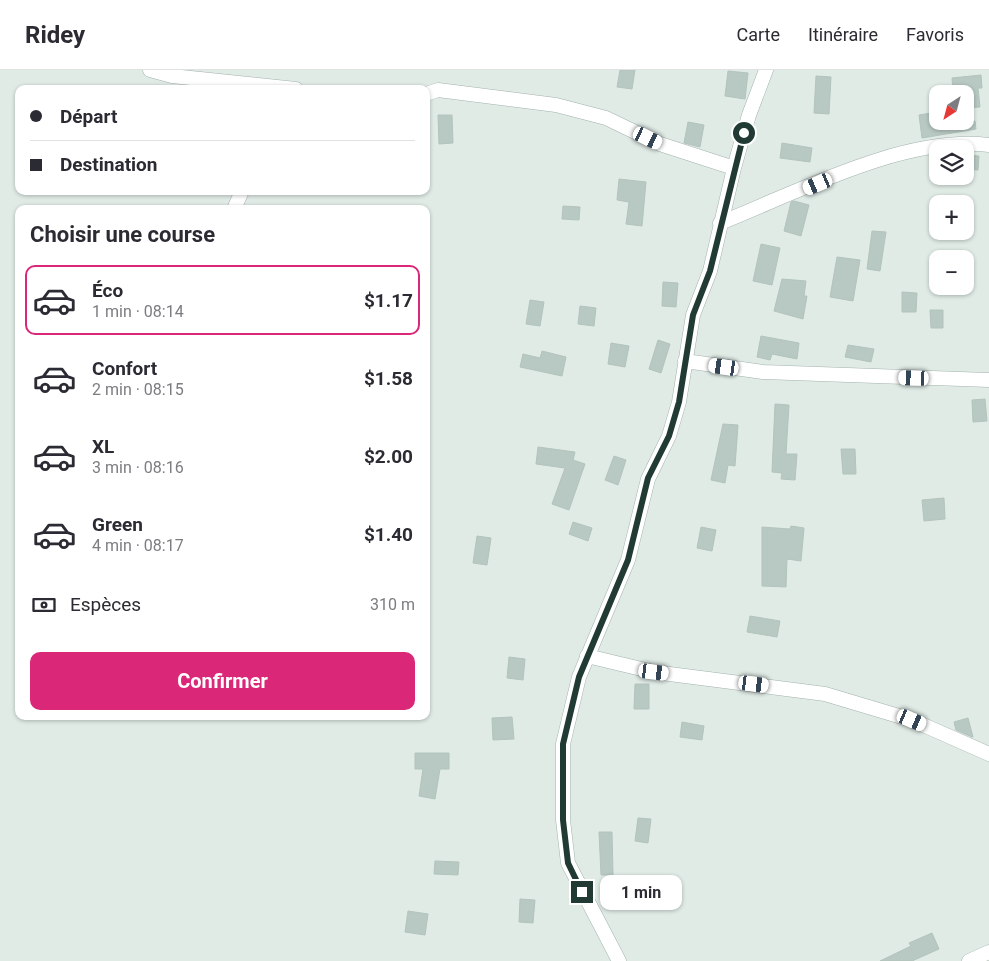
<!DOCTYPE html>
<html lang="fr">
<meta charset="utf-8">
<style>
body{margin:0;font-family:Roboto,sans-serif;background:#f2f2f3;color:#2b2b33;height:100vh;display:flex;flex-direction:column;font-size:19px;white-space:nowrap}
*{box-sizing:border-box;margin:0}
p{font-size:16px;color:#7c7c81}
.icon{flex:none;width:28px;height:28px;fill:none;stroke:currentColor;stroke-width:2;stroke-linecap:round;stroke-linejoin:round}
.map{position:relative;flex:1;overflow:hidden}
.drawer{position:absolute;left:15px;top:135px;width:415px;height:515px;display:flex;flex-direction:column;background:#fff;border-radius:10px;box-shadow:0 1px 4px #0004}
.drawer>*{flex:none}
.guide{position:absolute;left:15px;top:15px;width:415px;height:110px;border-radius:10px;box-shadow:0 1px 4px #0004;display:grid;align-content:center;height:110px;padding:0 15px;background:#fff}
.needle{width:32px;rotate:216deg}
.fabs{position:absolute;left:929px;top:15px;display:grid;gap:10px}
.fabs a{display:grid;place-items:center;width:45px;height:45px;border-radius:10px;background:#fff;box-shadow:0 1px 4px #0004;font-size:25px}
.end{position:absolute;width:22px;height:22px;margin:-11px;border:6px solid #213b34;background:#fff;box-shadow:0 0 0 2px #fff}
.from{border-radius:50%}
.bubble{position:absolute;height:35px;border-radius:10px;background:#fff;box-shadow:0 1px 4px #0004;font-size:16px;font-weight:700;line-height:35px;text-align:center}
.car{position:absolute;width:15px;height:30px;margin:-15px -8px;border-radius:6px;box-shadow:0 0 4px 1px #0007;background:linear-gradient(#fff 24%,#345 0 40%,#fff 0 76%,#345 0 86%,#fff 0)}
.guide b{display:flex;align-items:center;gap:18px;height:48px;font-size:19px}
.guide b+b{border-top:1px solid #e1e1e2}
.guide i{width:12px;height:12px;background:#2b2b33}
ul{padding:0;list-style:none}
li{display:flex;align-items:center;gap:15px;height:70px;margin:0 10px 8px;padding:0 5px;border:2px solid transparent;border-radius:10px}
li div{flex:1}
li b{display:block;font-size:19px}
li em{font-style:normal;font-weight:700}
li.active{border-color:#db2777}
li>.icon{width:45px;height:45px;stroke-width:1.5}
h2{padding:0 15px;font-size:22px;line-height:60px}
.pay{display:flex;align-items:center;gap:12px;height:55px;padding:0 15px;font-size:19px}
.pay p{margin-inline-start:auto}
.action{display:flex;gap:10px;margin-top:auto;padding:10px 15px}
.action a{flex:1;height:58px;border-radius:10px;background:#db2777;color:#fff;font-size:20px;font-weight:700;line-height:58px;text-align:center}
header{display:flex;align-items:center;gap:30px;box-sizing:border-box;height:70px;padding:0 25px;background:#fff;border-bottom:1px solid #e1e1e2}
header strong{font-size:24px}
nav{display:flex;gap:28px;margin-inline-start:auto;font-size:18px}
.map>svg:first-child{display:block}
.building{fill:#b8c8c2;stroke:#b2c4bd}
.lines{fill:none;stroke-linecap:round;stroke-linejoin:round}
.minor-casing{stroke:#a3b3ad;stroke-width:15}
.minor{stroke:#fff;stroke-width:14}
.route{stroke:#213b34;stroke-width:6}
</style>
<header>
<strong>Ridey</strong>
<nav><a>Carte</a><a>Itinéraire</a><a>Favoris</a></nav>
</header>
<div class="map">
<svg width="989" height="891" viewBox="0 0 989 891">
<rect width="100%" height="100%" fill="#e0ebe6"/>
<path class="building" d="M620 0H635L632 19 617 17Z
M728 1 748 3 745 29 725 26Z
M981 5 982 18H978L980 37 965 38V19L953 20 952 8Z
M816 6 831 7 829 44 814 43Z
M938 42V51H975L976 59 922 68 919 45Z
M438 45H452L453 73 439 74Z
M688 52 704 55 700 77 684 73Z
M782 73 812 78 810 92 780 88Z
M965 85 979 86 978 100 965 99Z
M619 109 646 112 642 156 626 154 629 132 617 130Z
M794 131 809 135 801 166 784 161 791 132Z
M563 136 580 137 579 150 562 149Z
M872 161 886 162 880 201 867 199Z
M761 174 780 178 772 215 753 211Z
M837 187 860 190 853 231 830 227Z
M782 209 806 211 804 226H807L803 249 774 241Z
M663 212 678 213 676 237 662 236Z
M902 222 917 223 916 242H902Z
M530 230 544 232 540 256 526 254Z
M580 236 596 238 594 256 578 254Z
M930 240H943V258H931Z
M761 266 799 273 797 289 772 284 770 290 757 287Z
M658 270 670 274 661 303 649 299Z
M611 273 629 276 625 297 608 294Z
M848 275 874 279 871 292 845 287Z
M542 281 566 287 562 306 520 297 523 284 540 288Z
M985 329 987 351 973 352 972 330Z
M775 334 789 335 786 384H797L795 410 781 409 782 403 772 402Z
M723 354 738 355 735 396 728 395 725 413 711 410Z
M538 377 575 382 573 390 585 394 569 440 552 434 565 398 536 394Z
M841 379H855L856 404H843Z
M614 386 626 390 618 415 605 410Z
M944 428 945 449 924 451 922 430Z
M573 452 592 458 588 471 569 464Z
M791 456 804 458 801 491 787 489 786 517 762 516V457L790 459Z
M701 457 716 460 712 481 697 478Z
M477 466 491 468 487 495 473 493Z
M750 546 780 551 777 567 747 562Z
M509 587 525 589 523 610 507 608Z
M635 614H649V639H634Z
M512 647 514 669 493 670 492 648Z
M968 648 973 667H972L956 660 954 652Z
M682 652 704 656 702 670 680 667Z
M415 683H449V699H440L435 729 419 726 423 699H415Z
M638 748 651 749 648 773 635 771Z
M599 762H612L613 805H601Z
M435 791 459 792 458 805 434 804Z
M520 829 535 830 533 853 519 852Z
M408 841 428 844 425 865 405 862Z
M932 863 939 879 912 891H880L911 876 909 873Z"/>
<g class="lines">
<defs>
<path id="minor" d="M150 0 172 6 296 19
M426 24 438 20 556 35 606 48 660 74 734 98
M234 139 242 121
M720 153C798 122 905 65 989 75
M685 291 763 302 989 310
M587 586 654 602 825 624 912 650 989 684
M619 891 568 793 563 750V674L579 607 628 490 648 409 669 366 679 332 693 245 710 201 734 98 749 45 766 0
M969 891 989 882"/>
</defs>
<use href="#minor" class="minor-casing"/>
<use href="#minor" class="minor"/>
</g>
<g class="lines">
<path class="route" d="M582 822 568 793 563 750V674L579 607 628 490 648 408 669 366 679 332 693 245 710 201 744 63"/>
</g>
</svg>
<div class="fabs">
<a><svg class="needle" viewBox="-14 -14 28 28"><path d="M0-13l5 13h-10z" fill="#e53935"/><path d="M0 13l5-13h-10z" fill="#7c7c81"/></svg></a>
<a><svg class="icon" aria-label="layers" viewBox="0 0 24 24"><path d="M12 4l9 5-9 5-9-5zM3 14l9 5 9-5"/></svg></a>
<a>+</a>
<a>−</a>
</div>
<i class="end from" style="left:744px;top:63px"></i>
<i class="end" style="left:582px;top:822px"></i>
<div class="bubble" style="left:600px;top:805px;width:82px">1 min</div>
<i class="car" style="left:648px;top:68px;rotate:116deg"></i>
<i class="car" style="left:818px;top:114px;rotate:247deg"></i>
<i class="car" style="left:724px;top:297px;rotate:278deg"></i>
<i class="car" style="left:914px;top:308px;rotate:272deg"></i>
<i class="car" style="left:654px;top:602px;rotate:97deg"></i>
<i class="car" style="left:754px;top:614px;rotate:97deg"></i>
<i class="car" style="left:912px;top:650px;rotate:113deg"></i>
<div class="guide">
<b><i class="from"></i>Départ</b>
<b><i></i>Destination</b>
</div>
<section class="drawer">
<h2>Choisir une course</h2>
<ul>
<li class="active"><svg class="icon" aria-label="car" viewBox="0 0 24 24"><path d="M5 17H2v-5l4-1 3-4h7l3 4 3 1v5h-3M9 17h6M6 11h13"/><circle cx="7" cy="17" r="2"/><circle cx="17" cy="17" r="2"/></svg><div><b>Éco</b><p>1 min · 08:14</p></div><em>$1.17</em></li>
<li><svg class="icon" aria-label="car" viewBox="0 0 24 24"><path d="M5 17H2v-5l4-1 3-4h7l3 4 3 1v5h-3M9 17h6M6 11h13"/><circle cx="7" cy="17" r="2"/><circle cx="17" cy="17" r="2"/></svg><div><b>Confort</b><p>2 min · 08:15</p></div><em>$1.58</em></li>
<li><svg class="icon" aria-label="car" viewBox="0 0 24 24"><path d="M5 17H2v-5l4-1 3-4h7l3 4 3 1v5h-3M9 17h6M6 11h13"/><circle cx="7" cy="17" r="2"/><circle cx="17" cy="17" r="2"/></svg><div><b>XL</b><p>3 min · 08:16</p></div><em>$2.00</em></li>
<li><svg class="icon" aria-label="car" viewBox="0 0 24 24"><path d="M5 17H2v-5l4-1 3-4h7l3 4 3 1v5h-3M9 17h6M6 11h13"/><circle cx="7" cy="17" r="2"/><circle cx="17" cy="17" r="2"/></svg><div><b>Green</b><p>4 min · 08:17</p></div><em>$1.40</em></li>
</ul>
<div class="pay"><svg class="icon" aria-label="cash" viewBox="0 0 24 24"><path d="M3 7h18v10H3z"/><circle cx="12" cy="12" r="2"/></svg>Espèces<p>310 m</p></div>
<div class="action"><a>Confirmer</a></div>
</section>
</div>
